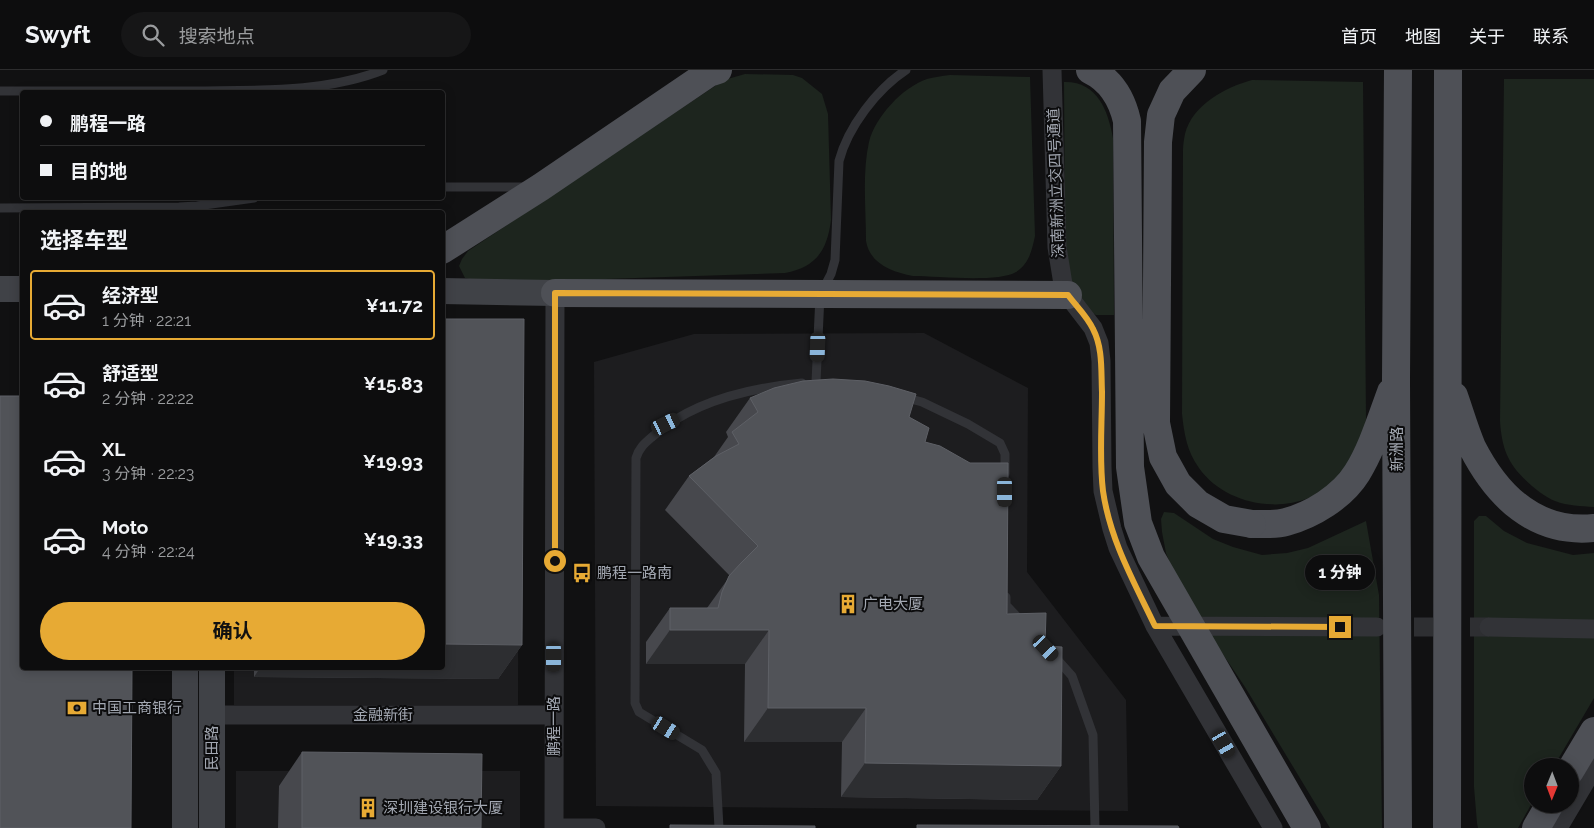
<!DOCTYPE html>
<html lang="zh">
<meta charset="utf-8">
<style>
body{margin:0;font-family:Raleway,"Noto Sans SC",sans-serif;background:#161617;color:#f1f3f6;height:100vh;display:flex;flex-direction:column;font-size:19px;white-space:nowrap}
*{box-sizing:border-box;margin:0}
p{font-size:16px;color:#9a9c9e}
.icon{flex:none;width:28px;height:28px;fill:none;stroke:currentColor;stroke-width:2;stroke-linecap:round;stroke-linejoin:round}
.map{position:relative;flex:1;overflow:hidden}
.sheet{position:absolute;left:20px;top:140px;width:425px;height:460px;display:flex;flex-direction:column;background:#0d0d0e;border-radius:5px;box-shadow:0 2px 12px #0003,0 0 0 1px #2d2d2e}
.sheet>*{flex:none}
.guide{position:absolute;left:20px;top:20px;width:425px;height:110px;border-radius:5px;box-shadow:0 2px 12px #0003,0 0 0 1px #2d2d2e;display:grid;align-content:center;height:110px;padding:0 20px;background:#0d0d0e}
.needle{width:32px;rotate:181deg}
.buttons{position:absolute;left:1524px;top:688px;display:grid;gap:10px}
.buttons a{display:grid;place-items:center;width:55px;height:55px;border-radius:50%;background:#0d0d0e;box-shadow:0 2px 12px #0003,0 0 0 1px #2d2d2e;font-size:25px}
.end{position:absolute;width:22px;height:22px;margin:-11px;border:6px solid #e7aa34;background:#111;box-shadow:0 0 0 2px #111}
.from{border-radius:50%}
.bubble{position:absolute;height:35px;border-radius:18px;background:#0d0d0e;box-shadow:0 2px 12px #0003,0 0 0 1px #2d2d2e;font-size:16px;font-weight:700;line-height:35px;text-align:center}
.car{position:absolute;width:15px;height:30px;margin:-15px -8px;border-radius:6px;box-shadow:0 0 4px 1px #0007;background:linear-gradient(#222 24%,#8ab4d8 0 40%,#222 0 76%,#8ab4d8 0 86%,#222 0)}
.guide b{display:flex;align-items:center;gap:18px;height:48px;font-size:19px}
.guide b+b{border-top:1px solid #2d2d2e}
.guide i{width:12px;height:12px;background:#f1f3f6}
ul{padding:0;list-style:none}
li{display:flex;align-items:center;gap:15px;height:70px;margin:0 10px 8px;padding:0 10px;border:2px solid transparent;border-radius:5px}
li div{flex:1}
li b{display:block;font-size:19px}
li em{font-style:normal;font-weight:700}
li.selected{border-color:#e7aa34}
li>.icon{width:45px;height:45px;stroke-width:1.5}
h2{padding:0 20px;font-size:22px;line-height:60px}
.primary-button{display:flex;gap:10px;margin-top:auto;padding:10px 20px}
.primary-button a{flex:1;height:58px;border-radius:30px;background:#e7aa34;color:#111;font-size:20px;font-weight:700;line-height:58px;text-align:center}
header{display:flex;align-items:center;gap:30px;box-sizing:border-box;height:70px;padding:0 25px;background:#0d0d0e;border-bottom:1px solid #2d2d2e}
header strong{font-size:24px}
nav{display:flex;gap:28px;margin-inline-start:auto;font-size:18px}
.search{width:350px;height:45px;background:#161617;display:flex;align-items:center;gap:12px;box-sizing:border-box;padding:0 18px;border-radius:28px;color:#9a9c9e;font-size:19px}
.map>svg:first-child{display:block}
.built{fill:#1d1d1f}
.green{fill:#1d251e}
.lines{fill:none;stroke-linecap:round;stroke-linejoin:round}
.street-tunnel{stroke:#2e2f32;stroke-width:19;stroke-dasharray:19 9;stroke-linecap:butt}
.lane{stroke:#323337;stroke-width:9}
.street{stroke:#323337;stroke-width:19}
.secondary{stroke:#404247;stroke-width:26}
.primary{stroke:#4e5056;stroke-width:28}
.primary-bridge{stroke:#4e5056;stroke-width:28}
.wall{fill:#47484d}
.shaded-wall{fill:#2d2e31}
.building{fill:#515358;stroke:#5e6066}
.route{stroke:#e7aa34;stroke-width:6}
.labels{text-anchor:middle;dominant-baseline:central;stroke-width:4;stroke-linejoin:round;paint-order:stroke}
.street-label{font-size:15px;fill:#a3a8b2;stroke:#0c0c0d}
.poi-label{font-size:15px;fill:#a3a8b2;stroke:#0c0c0d;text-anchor:start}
</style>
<header>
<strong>Swyft</strong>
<div class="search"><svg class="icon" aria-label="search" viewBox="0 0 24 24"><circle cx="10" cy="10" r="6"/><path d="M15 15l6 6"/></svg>搜索地点</div>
<nav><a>首页</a><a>地图</a><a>关于</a><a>联系</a></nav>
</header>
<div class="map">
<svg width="1594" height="758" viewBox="0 0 1594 758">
<rect width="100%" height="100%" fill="#111112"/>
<path class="built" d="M443 249H499L519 260 518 635H234V598H442Z
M924 263 1028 318 1027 502 1126 630 1128 741 596 736 594 292 694 264Z
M236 701H520V758H236Z"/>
<path class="green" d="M745 4 793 5 802 8 822 24 828 44 831 150C827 181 816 197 785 203L489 213 465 208 459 196 462 189 468 181 724 10Z
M950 5 1030 7 1035 166C1032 180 1029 194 1016 202 998 213 936 206 913 206 892 202 870 194 866 171 866 139 862 103 869 72 875 47 903 17 927 9 934 7 942 6 950 5Z
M1504 9H1594V437C1581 436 1568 436 1555 431 1547 428 1538 421 1532 416 1509 396 1502 381 1500 351Z
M1252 10 1363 12 1366 349C1364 362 1363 379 1356 390 1352 395 1344 401 1339 405 1330 415 1321 423 1309 428 1272 443 1222 431 1199 398 1187 382 1184 363 1182 344L1183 80C1183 75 1184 69 1185 64 1192 35 1226 17 1252 10Z
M1064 12C1097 11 1108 40 1113 68L1114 245H1096L1085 239 1069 214 1065 169Z
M1164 442 1174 443 1213 469 1233 477 1262 485 1287 483 1308 478 1366 451 1379 525 1382 758H1330L1245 617 1197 546 1176 509 1166 483 1162 462 1161 449Z
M1479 446H1486L1504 461 1527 473 1573 485 1594 483V628L1554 696H1532V733L1518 758H1478L1477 753 1474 717V451Z"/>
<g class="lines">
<path class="street-tunnel" d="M1386 557H1489"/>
<path class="lane" d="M0 21C65 21 130 21 195 21 256 20 325 23 383 0
M442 117H525
M0 138 179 137 197 136 254 128
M816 312 820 225 831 204 835 190 839 91C848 57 877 19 906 0
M903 327 922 332 968 354 1000 373 1005 384V404
M1006 527V535L1022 552
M1055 587 1072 606 1093 665 1095 758
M719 758 716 703 702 680 639 642 635 633 636 388C639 378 644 374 652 367 692 331 749 318 802 313"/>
<path class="street" d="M1052 0 1057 177 1063 214 1073 232 1093 258 1099 273 1101 291 1102 397 1103 421 1112 459 1118 478 1155 556 1273 758
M1155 556 1377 557
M1489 557 1594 559
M212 645H554
M554 758 555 223
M554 758H596
M1558 758 1594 697"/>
<path class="secondary" d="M0 219H22
M442 221 555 223
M185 598V758
M212 758V598"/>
<path class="primary" d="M1398 0 1396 309 1398 758
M442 180 541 117 709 3 718 0
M555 223 1068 225
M1454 326C1460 343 1465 361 1472 377 1497 426 1535 464 1594 458
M1252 454C1263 454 1275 455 1286 452 1312 445 1342 427 1357 403 1372 379 1381 349 1391 322
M1570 701 1594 661
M1447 758 1448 0
M1536 758 1550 734"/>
<path class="primary-bridge" d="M1090 0C1111 10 1122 29 1127 51L1130 397 1138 453 1151 487 1307 758
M1192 0 1172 21 1161 45 1158 72 1156 353 1163 387 1178 414 1198 434 1224 449 1252 454"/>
</g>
<path class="wall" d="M750 328 909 347 925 372 1007 544 1045 576 1061 696 1037 730 841 727 842 672H744L745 594H646V572L670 538H707L730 506 665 440 689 406 714 387 728 367 726 362Z
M522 575 498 609 254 607V598H442Z
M302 682 481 758H278L279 716Z"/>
<path class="shaded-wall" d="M670 560H769L745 594H646Z
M442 574 522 575 498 609 254 607 260 598H442Z
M768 638H866L842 672H744Z
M865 693 1061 696 1037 730 841 727Z"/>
<path class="building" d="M442 249H524L522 575 442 574Z
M833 309 865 311 889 316 916 324 909 347 929 358 925 372 940 376 970 393H1008L1007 544 1046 543 1045 576 1062 577 1061 696 865 693 866 638H768L769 560H670V538H718L722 522 729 506 741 493 758 476 689 406 716 386 739 374 732 362 758 342 750 328 774 318 803 311Z
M0 326H22V598H132L131 758H0Z
M302 682 482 684 481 758H302Z
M670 755 815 756V758H670Z
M917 755 1178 756 1179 758H917Z"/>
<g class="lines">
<path class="route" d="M555 491V223L1068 225C1076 236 1087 246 1093 259 1103 278 1101 301 1102 322 1102 355 1099 389 1103 421 1110 470 1134 512 1155 556L1340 557"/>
</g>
<defs>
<symbol id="bus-bare" viewBox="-9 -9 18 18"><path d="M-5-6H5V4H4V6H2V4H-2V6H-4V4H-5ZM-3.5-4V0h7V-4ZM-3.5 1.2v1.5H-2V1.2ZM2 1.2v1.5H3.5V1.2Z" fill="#e7aa34" stroke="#0c0c0d" stroke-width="2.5" paint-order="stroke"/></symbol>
<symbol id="building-bare" viewBox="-9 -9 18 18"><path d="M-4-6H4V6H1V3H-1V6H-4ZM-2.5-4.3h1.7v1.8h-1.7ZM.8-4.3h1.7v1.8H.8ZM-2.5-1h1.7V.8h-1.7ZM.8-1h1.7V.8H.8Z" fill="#e7aa34" stroke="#0c0c0d" stroke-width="2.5" paint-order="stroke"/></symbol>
<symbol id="bank-bare" viewBox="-9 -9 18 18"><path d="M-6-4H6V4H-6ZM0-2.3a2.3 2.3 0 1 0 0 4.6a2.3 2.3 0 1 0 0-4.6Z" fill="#e7aa34" stroke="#0c0c0d" stroke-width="2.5" paint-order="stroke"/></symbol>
</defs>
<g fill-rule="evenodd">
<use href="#bus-bare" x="568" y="489" width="28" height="28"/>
<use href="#building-bare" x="834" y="520" width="28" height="28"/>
<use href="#bank-bare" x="63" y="624" width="28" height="28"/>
<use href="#building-bare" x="354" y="724" width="28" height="28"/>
</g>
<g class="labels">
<g class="street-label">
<text transform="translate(1056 113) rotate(-92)">深南新洲立交四号通道</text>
<text transform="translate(1397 379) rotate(-90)">新洲路</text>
<text x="383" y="645">金融新街</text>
<text transform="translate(554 656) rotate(-90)">鹏程一路</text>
<text transform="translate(212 678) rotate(-90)">民田路</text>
</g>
<g class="poi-label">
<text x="597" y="503">鹏程一路南</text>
<text x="863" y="534">广电大厦</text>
<text x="92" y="638">中国工商银行</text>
<text x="383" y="738">深圳建设银行大厦</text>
</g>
</g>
</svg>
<div class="buttons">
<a><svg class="needle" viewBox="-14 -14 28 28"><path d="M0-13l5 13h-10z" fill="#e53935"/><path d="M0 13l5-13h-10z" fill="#9a9c9e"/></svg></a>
</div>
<i class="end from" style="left:555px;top:491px"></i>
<i class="end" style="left:1340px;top:557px"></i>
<div class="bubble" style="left:1305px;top:485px;width:70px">1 分钟</div>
<i class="car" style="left:818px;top:277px;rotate:182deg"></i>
<i class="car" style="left:666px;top:354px;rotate:64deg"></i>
<i class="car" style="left:1005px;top:422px;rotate:180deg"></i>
<i class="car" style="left:1046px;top:578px;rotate:137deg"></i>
<i class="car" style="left:554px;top:587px;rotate:180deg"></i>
<i class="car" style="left:666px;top:658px;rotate:121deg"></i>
<i class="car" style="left:1224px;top:674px;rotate:150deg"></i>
<div class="guide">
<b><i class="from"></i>鹏程一路</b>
<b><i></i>目的地</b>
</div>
<section class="sheet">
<h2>选择车型</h2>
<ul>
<li class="selected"><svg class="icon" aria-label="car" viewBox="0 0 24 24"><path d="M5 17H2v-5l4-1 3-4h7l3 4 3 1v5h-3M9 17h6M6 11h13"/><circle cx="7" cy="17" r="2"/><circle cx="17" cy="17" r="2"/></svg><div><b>经济型</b><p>1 分钟 · 22:21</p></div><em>¥11.72</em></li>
<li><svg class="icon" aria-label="car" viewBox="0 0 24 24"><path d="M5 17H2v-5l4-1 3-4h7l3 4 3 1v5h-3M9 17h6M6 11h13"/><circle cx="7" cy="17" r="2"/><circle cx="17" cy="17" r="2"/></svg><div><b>舒适型</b><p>2 分钟 · 22:22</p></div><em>¥15.83</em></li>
<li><svg class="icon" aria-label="car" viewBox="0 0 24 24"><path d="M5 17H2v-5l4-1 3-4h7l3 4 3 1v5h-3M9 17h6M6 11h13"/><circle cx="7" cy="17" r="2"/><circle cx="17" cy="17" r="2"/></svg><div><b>XL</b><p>3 分钟 · 22:23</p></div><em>¥19.93</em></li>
<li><svg class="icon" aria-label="car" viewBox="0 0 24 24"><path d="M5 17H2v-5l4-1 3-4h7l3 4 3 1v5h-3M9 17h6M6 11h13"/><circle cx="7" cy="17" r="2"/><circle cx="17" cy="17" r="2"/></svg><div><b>Moto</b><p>4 分钟 · 22:24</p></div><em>¥19.33</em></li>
</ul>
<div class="primary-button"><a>确认</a></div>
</section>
</div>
